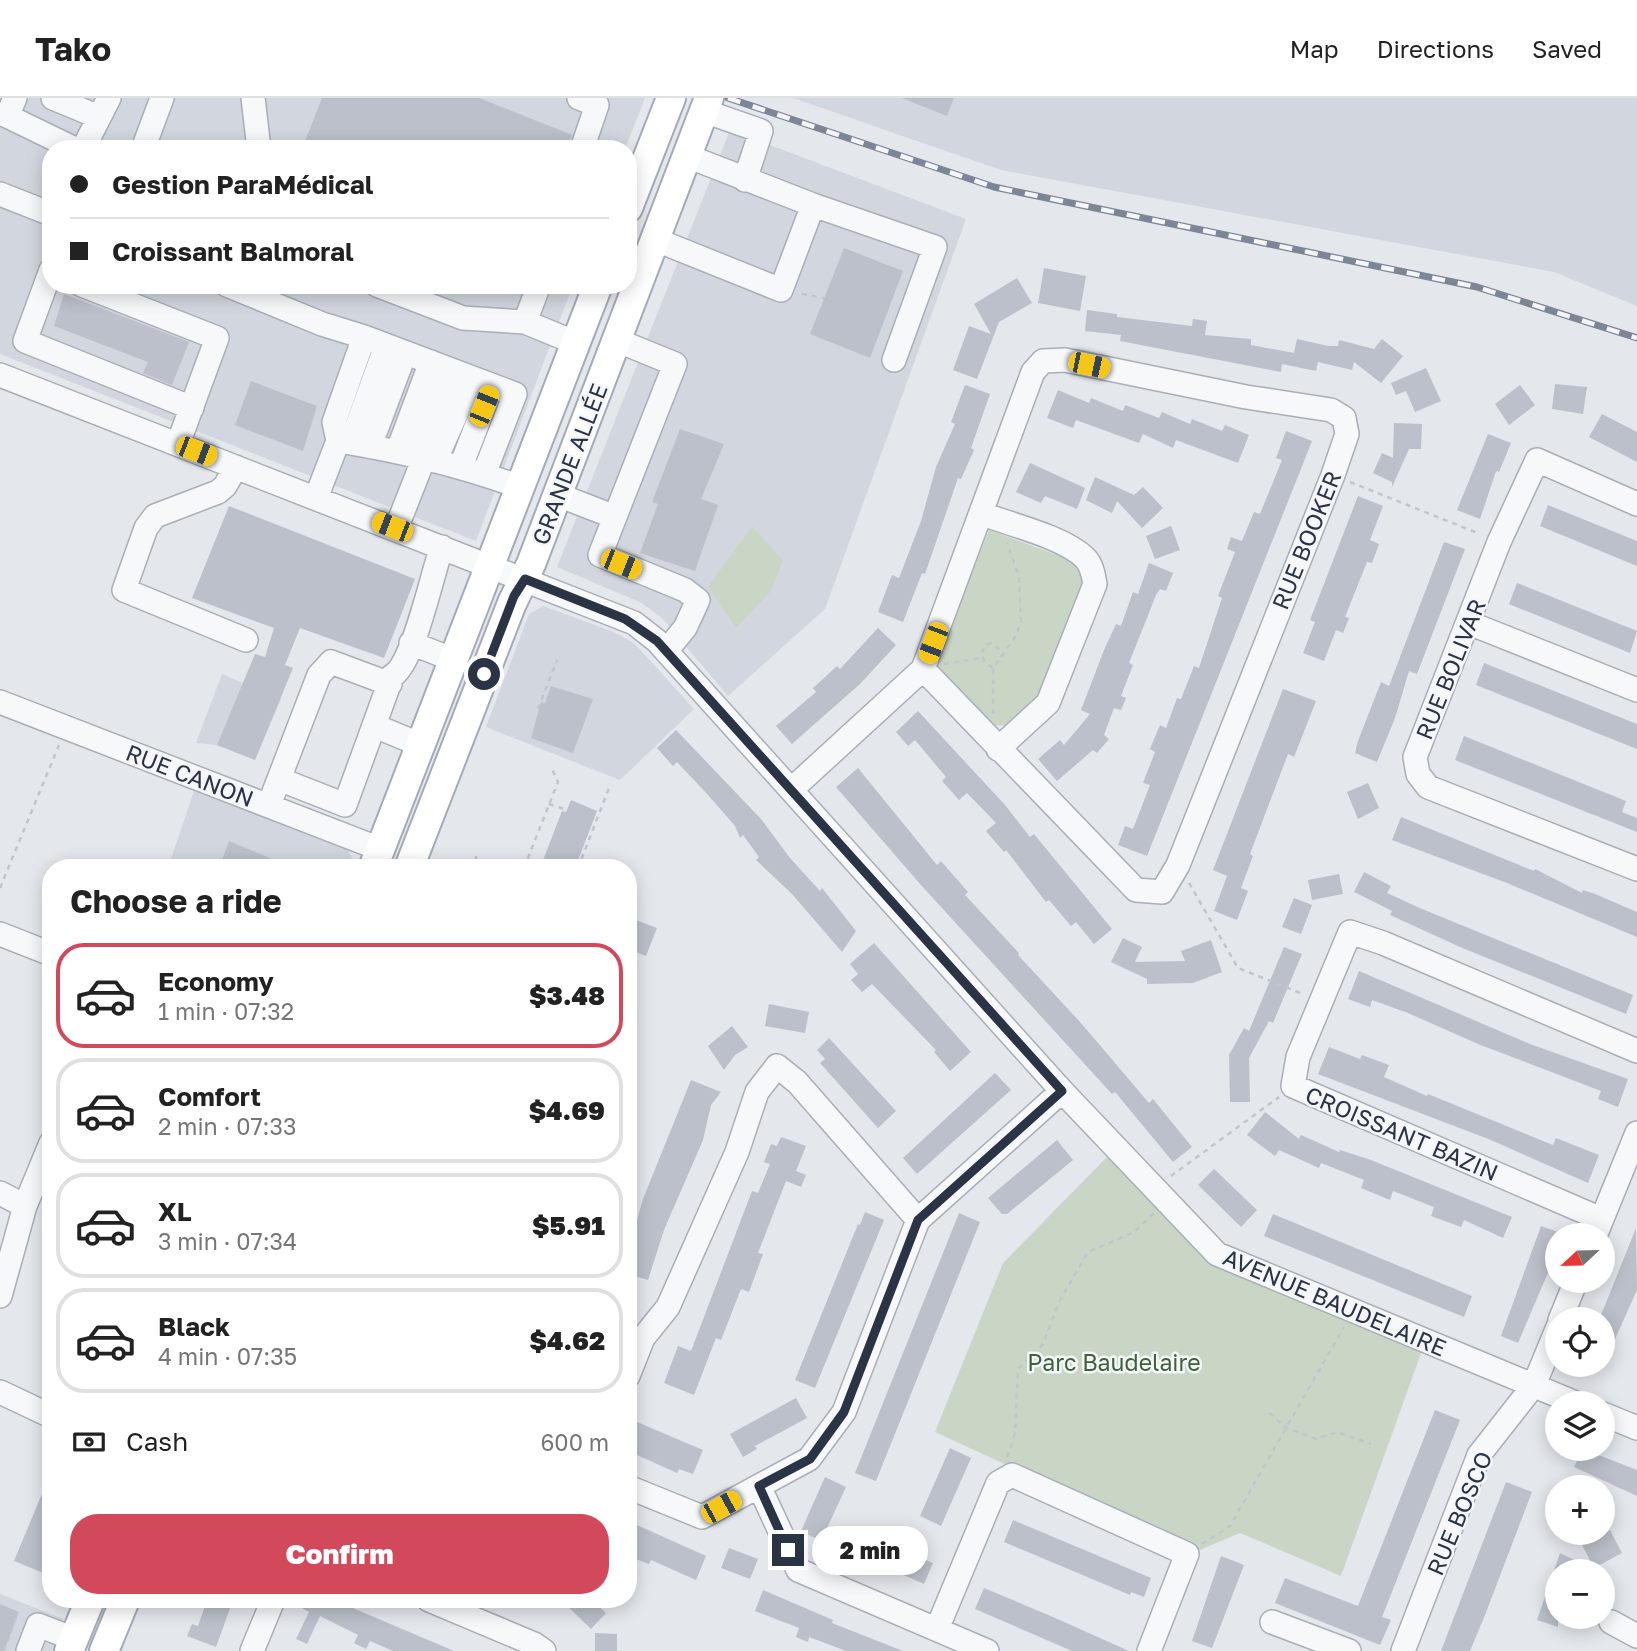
<!DOCTYPE html>
<meta charset="utf-8">
<style>
body{margin:0;font-family:"Golos Text",sans-serif;background:#f2f2f2;color:#222;height:100vh;display:flex;flex-direction:column;font-size:26px;white-space:nowrap}
*{box-sizing:border-box;margin:0}
p{font-size:23px;color:#767676}
.icon{flex:none;width:38px;height:38px;fill:none;stroke:currentColor;stroke-width:2;stroke-linecap:round;stroke-linejoin:round}
.map{position:relative;flex:1;overflow:hidden}
.details{position:absolute;left:42px;top:761px;width:595px;height:749px;display:flex;flex-direction:column;background:#fff;border-radius:28px;box-shadow:0 4px 18px #0003}
.details>*{flex:none}
.banner{position:absolute;left:42px;top:42px;width:595px;height:154px;border-radius:28px;box-shadow:0 4px 18px #0003;display:grid;align-content:center;height:154px;padding:0 28px;background:#fff}
.needle{width:46px;rotate:248deg}
.buttons{position:absolute;left:1545px;top:1125px;display:grid;gap:14px}
.buttons a{display:grid;place-items:center;width:70px;height:70px;border-radius:50%;background:#fff;box-shadow:0 4px 18px #0003;font-size:35px}
.end{position:absolute;width:32px;height:32px;margin:-16px;border:9px solid #2b3445;background:#fff;box-shadow:0 0 0 4px #fff}
.from{border-radius:50%}
.bubble{position:absolute;height:49px;border-radius:24px;background:#fff;box-shadow:0 4px 18px #0003;font-size:23px;font-weight:800;line-height:49px;text-align:center}
.car{position:absolute;width:21px;height:42px;margin:-21px -10px;border-radius:9px;box-shadow:0 0 5px 2px #0007;background:linear-gradient(#f5c518 24%,#345 0 40%,#f5c518 0 76%,#345 0 86%,#f5c518 0)}
.banner b{display:flex;align-items:center;gap:24px;height:66px;font-size:26px}
.banner b+b{border-top:2px solid #e0e0e0}
.banner i{width:18px;height:18px;background:#222}
ul{padding:0;list-style:none}
li{display:flex;align-items:center;gap:21px;height:105px;margin:0 14px 10px;padding:0 14px;border:4px solid #e0e0e0;border-radius:28px}
li div{flex:1}
li b{display:block;font-size:26px}
li em{font-style:normal;font-weight:800}
li.selected{border-color:#d1495b}
li>.icon{width:63px;height:63px;stroke-width:1.5}
h2{padding:0 28px;font-size:32px;line-height:84px}
.pay{display:flex;align-items:center;gap:18px;height:77px;padding:0 28px;font-size:26px}
.pay p{margin-inline-start:auto}
.action{display:flex;gap:14px;margin-top:auto;padding:14px 28px}
.action a{flex:1;height:80px;border-radius:28px;background:#d1495b;color:#fff;font-size:28px;font-weight:800;line-height:80px;text-align:center}
header{display:flex;align-items:center;gap:42px;box-sizing:border-box;height:98px;padding:0 35px;background:#fff;border-bottom:2px solid #e0e0e0}
header strong{font-size:33px}
nav{display:flex;gap:38px;margin-inline-start:auto;font-size:24px}
.map>svg:first-child{display:block}
.built{fill:#d2d6de}
.green{fill:#c9d6c5}
.building{fill:#bbc0ca}
.lines{fill:none;stroke-linecap:round;stroke-linejoin:round}
.minor-casing{stroke:#a9aeb7;stroke-width:26}
.major-casing{stroke:#a3abb8;stroke-width:32}
.path{stroke:#c2c5cb;stroke-width:2.5;stroke-dasharray:5 5;stroke-linecap:butt}
.minor{stroke:#f7f8fa;stroke-width:23}
.major{stroke:#fff;stroke-width:28}
.rail-casing{stroke:#7d8696;stroke-width:7}
.rail{stroke:#f4f6f9;stroke-width:4.5;stroke-dasharray:13;stroke-linecap:butt}
.route{stroke:#2b3445;stroke-width:9}
.labels{text-anchor:middle;dominant-baseline:central;stroke-width:5;stroke-linejoin:round;paint-order:stroke}
.street-label{font-size:23px;fill:#2b3445;stroke:#f4f6f9}
.park-label{font-size:23px;fill:#3f6138;stroke:#f4f6f9}
</style>
<header>
<strong>Tako</strong>
<nav><a>Map</a><a>Directions</a><a>Saved</a></nav>
</header>
<div class="map">
<svg width="1637" height="1553" viewBox="0 0 1637 1553">
<rect width="100%" height="100%" fill="#e4e7ec"/>
<path class="built" d="M0 0H645L625 51H51V187H573L476 443 0 256Z
M793 0H1637V208L1554 174 1001 72Z
M730 32 966 121 825 511 728 598 663 521 642 505 557 469Z
M543 508 614 534 634 545 694 611 620 682 486 629 529 516Z
M222 576 281 601 255 662 217 647 196 645Z
M194 693 348 752 355 766 354 770H168Z
M0 1496 64 1521 52 1553H0Z"/>
<path class="green" d="M752 428 783 463 770 494 736 530 708 489Z
M989 432 1071 462 1085 483 1039 601 1009 627 991 628 936 567Z
M1107 1059 1213 1165 1424 1247 1341 1478 1240 1435 1195 1454 935 1334 1003 1165Z"/>
<path class="building" d="M322 0H479L572 37 566 51H302Z
M902 0H954L947 18Z
M844 150 903 173 870 260 810 236Z
M1044 170 1086 178 1080 213 1038 205Z
M1017 180 1032 205 999 224 977 281 953 272 969 228 991 236 974 206Z
M64 196 189 244 172 287 143 275 148 264 54 228Z
M1087 212 1117 216V219L1192 228 1193 221 1207 223 1205 237 1251 241V247L1294 255 1297 241 1328 248H1338L1339 242 1374 251 1382 241 1403 258 1381 285 1354 264 1352 272 1318 264 1316 273 1282 266 1281 274 1120 243 1121 237 1085 233Z
M1426 270 1441 303 1415 314 1406 293 1396 297 1391 285Z
M251 283 317 308 303 353 235 327Z
M1555 286 1587 289 1583 316 1552 311Z
M965 287 990 296 971 350 974 352 961 381 958 380 925 476 922 475 903 524 878 514 892 477 899 480 921 423 936 369 955 326 951 324Z
M1520 287 1535 307 1509 327 1495 306Z
M1058 292 1089 305 1091 300 1123 313 1125 307 1159 320 1162 314 1190 326 1192 321 1222 333 1225 327 1249 337 1238 365 1176 342 1173 350 1143 336 1139 345 1076 322 1073 330 1047 320Z
M1602 316 1637 334V364L1589 339Z
M1394 325 1422 326 1421 351H1409L1392 389V384L1373 375 1382 355 1393 360Z
M680 331 724 346 701 401 718 407 695 473 640 455 658 406 652 404Z
M1286 333 1312 343 1147 758 1118 747 1125 728 1133 731 1150 687 1143 685 1155 654 1150 651 1160 627 1166 630 1177 600 1181 601 1194 568 1199 570 1222 500 1218 498 1235 454 1227 451 1231 439 1242 443 1254 414 1260 416 1282 362 1276 360Z
M1488 336 1511 345 1499 374 1496 373 1480 421 1457 412Z
M1030 365 1085 390 1077 411 1045 398 1041 405 1016 394Z
M1095 379 1134 397 1143 389 1163 410 1142 430 1117 403 1112 415 1086 402Z
M1358 398 1383 408 1370 442 1379 446 1372 465 1367 464 1345 519 1349 520 1343 535 1336 532 1324 563 1303 555 1315 524 1310 522Z
M1548 407 1637 443V468L1540 428Z
M229 408 415 481 384 560 300 530 285 567 293 570 255 662 217 647 255 556 265 559 274 530 192 500Z
M1171 428 1180 452 1155 461 1146 438Z
M1444 444 1465 451 1417 576 1409 573 1395 620 1377 664 1355 655 1358 643 1381 584 1389 588Z
M1149 465 1173 475 1166 493 1160 491 1156 497 1129 565 1133 567 1121 598 1126 600 1121 612 1114 610 1104 637 1109 641 1097 655 1093 652 1057 683 1038 661 1060 642 1064 647 1090 616 1081 612 1104 552 1116 526 1121 528 1133 494 1138 496Z
M1517 485 1637 533 1630 555 1509 506Z
M878 530 896 547 860 586 792 646 776 628 816 594 813 590 837 568 840 571Z
M1484 565 1637 626V651L1476 587Z
M551 588 593 601 573 655 531 640 541 604 545 605Z
M1283 591 1316 603 1294 659 1288 656 1250 756 1253 758 1241 790 1248 793 1237 822 1214 813 1227 778 1213 772Z
M918 613 1005 707 1030 739 1034 736 1112 831 1094 846 1076 824 1071 828 1049 802 1046 804 1006 752 1004 754 986 733 996 725 967 695 959 702 942 683 946 679 915 642 908 648 896 634Z
M676 632 761 721 790 760 820 793 822 790 856 833 842 854 792 796 756 762 759 759 743 737 740 740 735 728 708 697 677 664 673 668 657 650Z
M1464 638 1626 703 1622 714 1637 720V734L1455 662Z
M858 670 937 767 941 763 968 794 965 797 1019 855 1018 857 1081 925 1149 1005 1153 1001 1192 1049 1173 1064 1115 994 1112 996 921 787 836 689Z
M1368 685 1379 710 1358 721 1347 694Z
M571 702 597 713 575 770H540L562 713 566 714Z
M1401 719 1534 773 1535 771 1582 795 1583 792 1595 796 1637 814V839L1507 785 1392 742Z
M229 743 294 770H219Z
M1364 774 1391 788 1387 795 1422 811 1633 897 1626 916 1460 849 1390 817 1392 813 1354 794Z
M1339 776 1343 796 1312 802 1308 782Z
M1294 800 1312 807 1301 836 1282 829Z
M628 819 657 830 646 858 628 851Z
M1123 840 1142 849 1135 864 1185 863 1181 853 1211 842 1222 874 1193 885 1147 886V881L1111 864Z
M874 845 971 954 950 973 934 954 936 952 872 886 862 894 851 882 858 876 850 866Z
M1284 849 1302 856 1273 925 1269 923 1249 960 1250 1004H1230L1229 957 1244 930 1249 933Z
M1359 873 1530 946 1628 981 1618 1009 1598 1001 1601 993 1478 946 1408 915 1372 902 1370 909 1348 901Z
M769 906 809 914 805 935 765 928Z
M732 928 748 949 735 957 724 972 708 948Z
M829 940 896 1013 878 1030 820 965 825 961 817 952Z
M1329 949 1360 961 1362 957 1389 967 1384 979 1427 998 1428 996 1553 1047 1556 1040 1599 1057 1588 1085 1491 1042 1318 976Z
M995 975 1011 992 917 1076 903 1060Z
M691 982 721 994 711 1007 703 1042 664 1132 648 1182 628 1176V1153L643 1101Z
M1265 1014 1299 1041 1301 1037 1339 1054 1340 1052 1371 1062 1512 1119 1503 1140 1464 1122 1461 1129 1431 1118 1434 1109 1393 1093 1390 1102 1361 1090 1364 1082 1321 1065 1319 1070 1279 1052 1275 1058 1247 1037Z
M781 1039 806 1048 796 1073 806 1077 801 1089 786 1083 758 1155 763 1156 749 1194 741 1191 721 1242 716 1240 694 1297 664 1285 678 1248 691 1253 752 1093 758 1095 770 1066 764 1064 771 1046 777 1048Z
M1057 1042 1073 1062 1007 1116H1002L988 1100Z
M1214 1071 1257 1112 1241 1129 1198 1087Z
M865 1114 884 1122 815 1290 795 1282 858 1126 860 1127Z
M959 1115 980 1124 876 1383 855 1375Z
M1273 1116 1472 1198 1464 1219 1264 1138Z
M1541 1128 1558 1134V1151L1518 1245 1501 1238Z
M1636 1130 1637 1192 1603 1268V1222H1599Z
M796 1300 807 1320 755 1348 757 1351 743 1359 730 1336Z
M1435 1312 1460 1322 1382 1519 1391 1522 1380 1547 1275 1505 1285 1480 1358 1508Z
M637 1324 703 1352 693 1376 679 1371 677 1375 628 1353V1343Z
M950 1350 971 1360 941 1428 920 1418Z
M1583 1351 1637 1372V1398L1574 1369Z
M51 1374V1478L14 1463Z
M825 1379 846 1389 821 1443 801 1433Z
M1506 1384 1532 1394 1485 1517 1470 1553H1441Z
M1013 1422 1151 1480 1144 1499 1131 1494 1130 1497 1004 1444Z
M628 1423 706 1458 696 1482 651 1462 649 1466 628 1458Z
M1610 1432 1622 1455 1594 1470 1582 1447Z
M865 1435 933 1465 924 1486 856 1456Z
M729 1450 758 1461 750 1481 721 1470Z
M1560 1455 1599 1474H1558V1529L1537 1522Z
M1221 1458 1244 1467 1212 1550 1192 1543Z
M984 1490 1053 1519 1129 1553H1072L975 1511Z
M763 1492 833 1522 832 1525 903 1553H846L809 1539 808 1544 796 1539 799 1530 755 1513Z
M207 1502H233L216 1549 187 1538 192 1526 198 1528Z
M287 1502H334L454 1553H393L370 1543 366 1551 354 1545 358 1537 320 1518 307 1546 296 1541 309 1514Z
M561 1502H592L606 1515 591 1531Z
M0 1506 19 1514 4 1553H0Z
M595 1535 617 1536V1553H595Z"/>
<g class="lines">
<defs>
<path id="minor" d="M15 0 7 18 75 51
M53 0 99 19
M253 0 259 51
M579 0 597 7 582 51
M704 13 761 33 745 82
M83 51 109 0
M143 51 162 0
M0 96 51 116
M813 107 935 149 894 262
M654 141 781 192 813 107 687 58
M51 172 25 243 192 310
M82 187 217 240 178 346
M227 187 322 226 364 239
M377 187 463 220 525 224
M539 187 525 224 576 245
M616 242 675 266 600 457 685 492 698 502 685 530 666 553
M0 277 634 525 657 543 1062 993 1217 1156 1578 1306
M338 343C401 353 460 367 520 389
M351 345 386 248
M370 348 405 255
M398 352 431 264
M415 358 450 272
M435 363 472 280
M461 368 492 288
M236 369 225 388 218 394 155 418 146 430 124 492 246 542
M558 397 615 419
M316 400 338 343 334 324 364 239 515 296 484 376
M1637 406 1537 362 1499 444 1415 659 1418 676 1428 689 1637 771
M983 416C1011 427 1064 439 1085 460 1092 467 1093 476 1095 486L1048 605 998 651
M396 431 424 360
M1469 525 1637 592
M411 545 454 562
M0 604 380 751
M375 628 421 647
M279 681 319 577 331 564 390 586
M792 691 923 571 1136 792 1162 794 1178 767 1333 377 1347 336 1344 320 1331 312 1246 299 1065 262 1043 263 1033 274 923 571
M269 707 279 681 345 707 392 578C414 566 432 475 442 449
M0 836 51 856
M0 1095 25 1108
M1601 1121 1293 988 1298 959 1350 834 1383 845 1637 953
M1595 1138 1637 1035
M0 1198 25 1108 51 1045
M1560 1222 1576 1183
M628 1278 643 1240 668 1209 737 1054 757 994 777 968 797 984 918 1122
M0 1294 51 1318
M1603 1316 1637 1330
M759 1388 798 1472 987 1553
M628 1389 702 1419 809 1361 844 1314 918 1122 1062 993
M429 1502 534 1546 544 1553
M1272 1524 1349 1553
M1611 1524 1637 1538
M937 1531 998 1385 1012 1377 1187 1456 1149 1553
M28 1553 38 1527 74 1541
M252 1553 273 1502
M1403 1553 1479 1357 1534 1287 1558 1229"/>
<path id="major" d="M628 110 671 0
M373 770 598 187
M409 770 512 505 531 466 709 0
M69 1553 90 1502
M104 1553 125 1502"/>
</defs>
<use href="#minor" class="minor-casing"/>
<use href="#major" class="major-casing"/>
<path class="path" d="M802 196 824 200
M1350 384 1480 436
M944 566 982 560
M993 570C983 563 979 559 985 547L992 545 1003 555
M538 611 557 562
M993 616V570L1014 541 1021 525 1019 478 1007 445
M549 706 567 712
M476 758V770
M524 770 558 684 551 669
M578 770 609 690
M1189 785 1238 870 1303 896
M0 790 59 647
M1171 1078 1279 999
M1269 1315 1287 1330 1316 1341 1337 1334 1371 1346
M1007 1359 1015 1336 1018 1271 1043 1246 1059 1204 1088 1154 1134 1134 1154 1115
M1202 1446 1230 1428 1344 1229
M4 1553 18 1514"/>
<use href="#minor" class="minor"/>
<use href="#major" class="major"/>
<defs>
<path id="rail" d="M728 0 994 89 1477 189 1637 240"/>
</defs>
<use href="#rail" class="rail-casing"/>
<use href="#rail" class="rail"/>
</g>
<g class="lines">
<path class="route" d="M484 576 514 498 525 481 625 521 657 543 1062 993 918 1122 844 1314 810 1361 759 1388 788 1452"/>
</g>
<g class="labels">
<g class="street-label">
<text transform="translate(569 366) rotate(-69)">GRANDE ALLÉE</text>
<text transform="translate(1306 442) rotate(-68)">RUE BOOKER</text>
<text transform="translate(1450 571) rotate(-68)">RUE BOLIVAR</text>
<text transform="translate(190 677) rotate(21)">RUE CANON</text>
<text transform="translate(1402 1035) rotate(23)">CROISSANT BAZIN</text>
<text transform="translate(1335 1204) rotate(23)">AVENUE BAUDELAIRE</text>
<text transform="translate(1459 1415) rotate(-67)">RUE BOSCO</text>
</g>
<g class="park-label">
<text x="1114" y="1264">Parc Baudelaire</text>
</g>
</g>
</svg>
<div class="buttons">
<a><svg class="needle" viewBox="-14 -14 28 28"><path d="M0-13l5 13h-10z" fill="#e53935"/><path d="M0 13l5-13h-10z" fill="#767676"/></svg></a>
<a><svg class="icon" aria-label="locate" viewBox="0 0 24 24"><circle cx="12" cy="12" r="6"/><path d="M12 2v4M12 18v4M2 12h4M18 12h4"/></svg></a>
<a><svg class="icon" aria-label="layers" viewBox="0 0 24 24"><path d="M12 4l9 5-9 5-9-5zM3 14l9 5 9-5"/></svg></a>
<a>+</a>
<a>−</a>
</div>
<i class="end from" style="left:484px;top:576px"></i>
<i class="end" style="left:788px;top:1452px"></i>
<div class="bubble" style="left:812px;top:1428px;width:116px">2 min</div>
<i class="car" style="left:1089px;top:267px;rotate:102deg"></i>
<i class="car" style="left:484px;top:308px;rotate:22deg"></i>
<i class="car" style="left:196px;top:353px;rotate:111deg"></i>
<i class="car" style="left:392px;top:429px;rotate:291deg"></i>
<i class="car" style="left:621px;top:466px;rotate:112deg"></i>
<i class="car" style="left:933px;top:545px;rotate:201deg"></i>
<i class="car" style="left:721px;top:1409px;rotate:61deg"></i>
<div class="banner">
<b><i class="from"></i>Gestion ParaMédical</b>
<b><i></i>Croissant Balmoral</b>
</div>
<section class="details">
<h2>Choose a ride</h2>
<ul>
<li class="selected"><svg class="icon" aria-label="car" viewBox="0 0 24 24"><path d="M5 17H2v-5l4-1 3-4h7l3 4 3 1v5h-3M9 17h6M6 11h13"/><circle cx="7" cy="17" r="2"/><circle cx="17" cy="17" r="2"/></svg><div><b>Economy</b><p>1 min · 07:32</p></div><em>$3.48</em></li>
<li><svg class="icon" aria-label="car" viewBox="0 0 24 24"><path d="M5 17H2v-5l4-1 3-4h7l3 4 3 1v5h-3M9 17h6M6 11h13"/><circle cx="7" cy="17" r="2"/><circle cx="17" cy="17" r="2"/></svg><div><b>Comfort</b><p>2 min · 07:33</p></div><em>$4.69</em></li>
<li><svg class="icon" aria-label="car" viewBox="0 0 24 24"><path d="M5 17H2v-5l4-1 3-4h7l3 4 3 1v5h-3M9 17h6M6 11h13"/><circle cx="7" cy="17" r="2"/><circle cx="17" cy="17" r="2"/></svg><div><b>XL</b><p>3 min · 07:34</p></div><em>$5.91</em></li>
<li><svg class="icon" aria-label="car" viewBox="0 0 24 24"><path d="M5 17H2v-5l4-1 3-4h7l3 4 3 1v5h-3M9 17h6M6 11h13"/><circle cx="7" cy="17" r="2"/><circle cx="17" cy="17" r="2"/></svg><div><b>Black</b><p>4 min · 07:35</p></div><em>$4.62</em></li>
</ul>
<div class="pay"><svg class="icon" aria-label="cash" viewBox="0 0 24 24"><path d="M3 7h18v10H3z"/><circle cx="12" cy="12" r="2"/></svg>Cash<p>600 m</p></div>
<div class="action"><a>Confirm</a></div>
</section>
</div>
